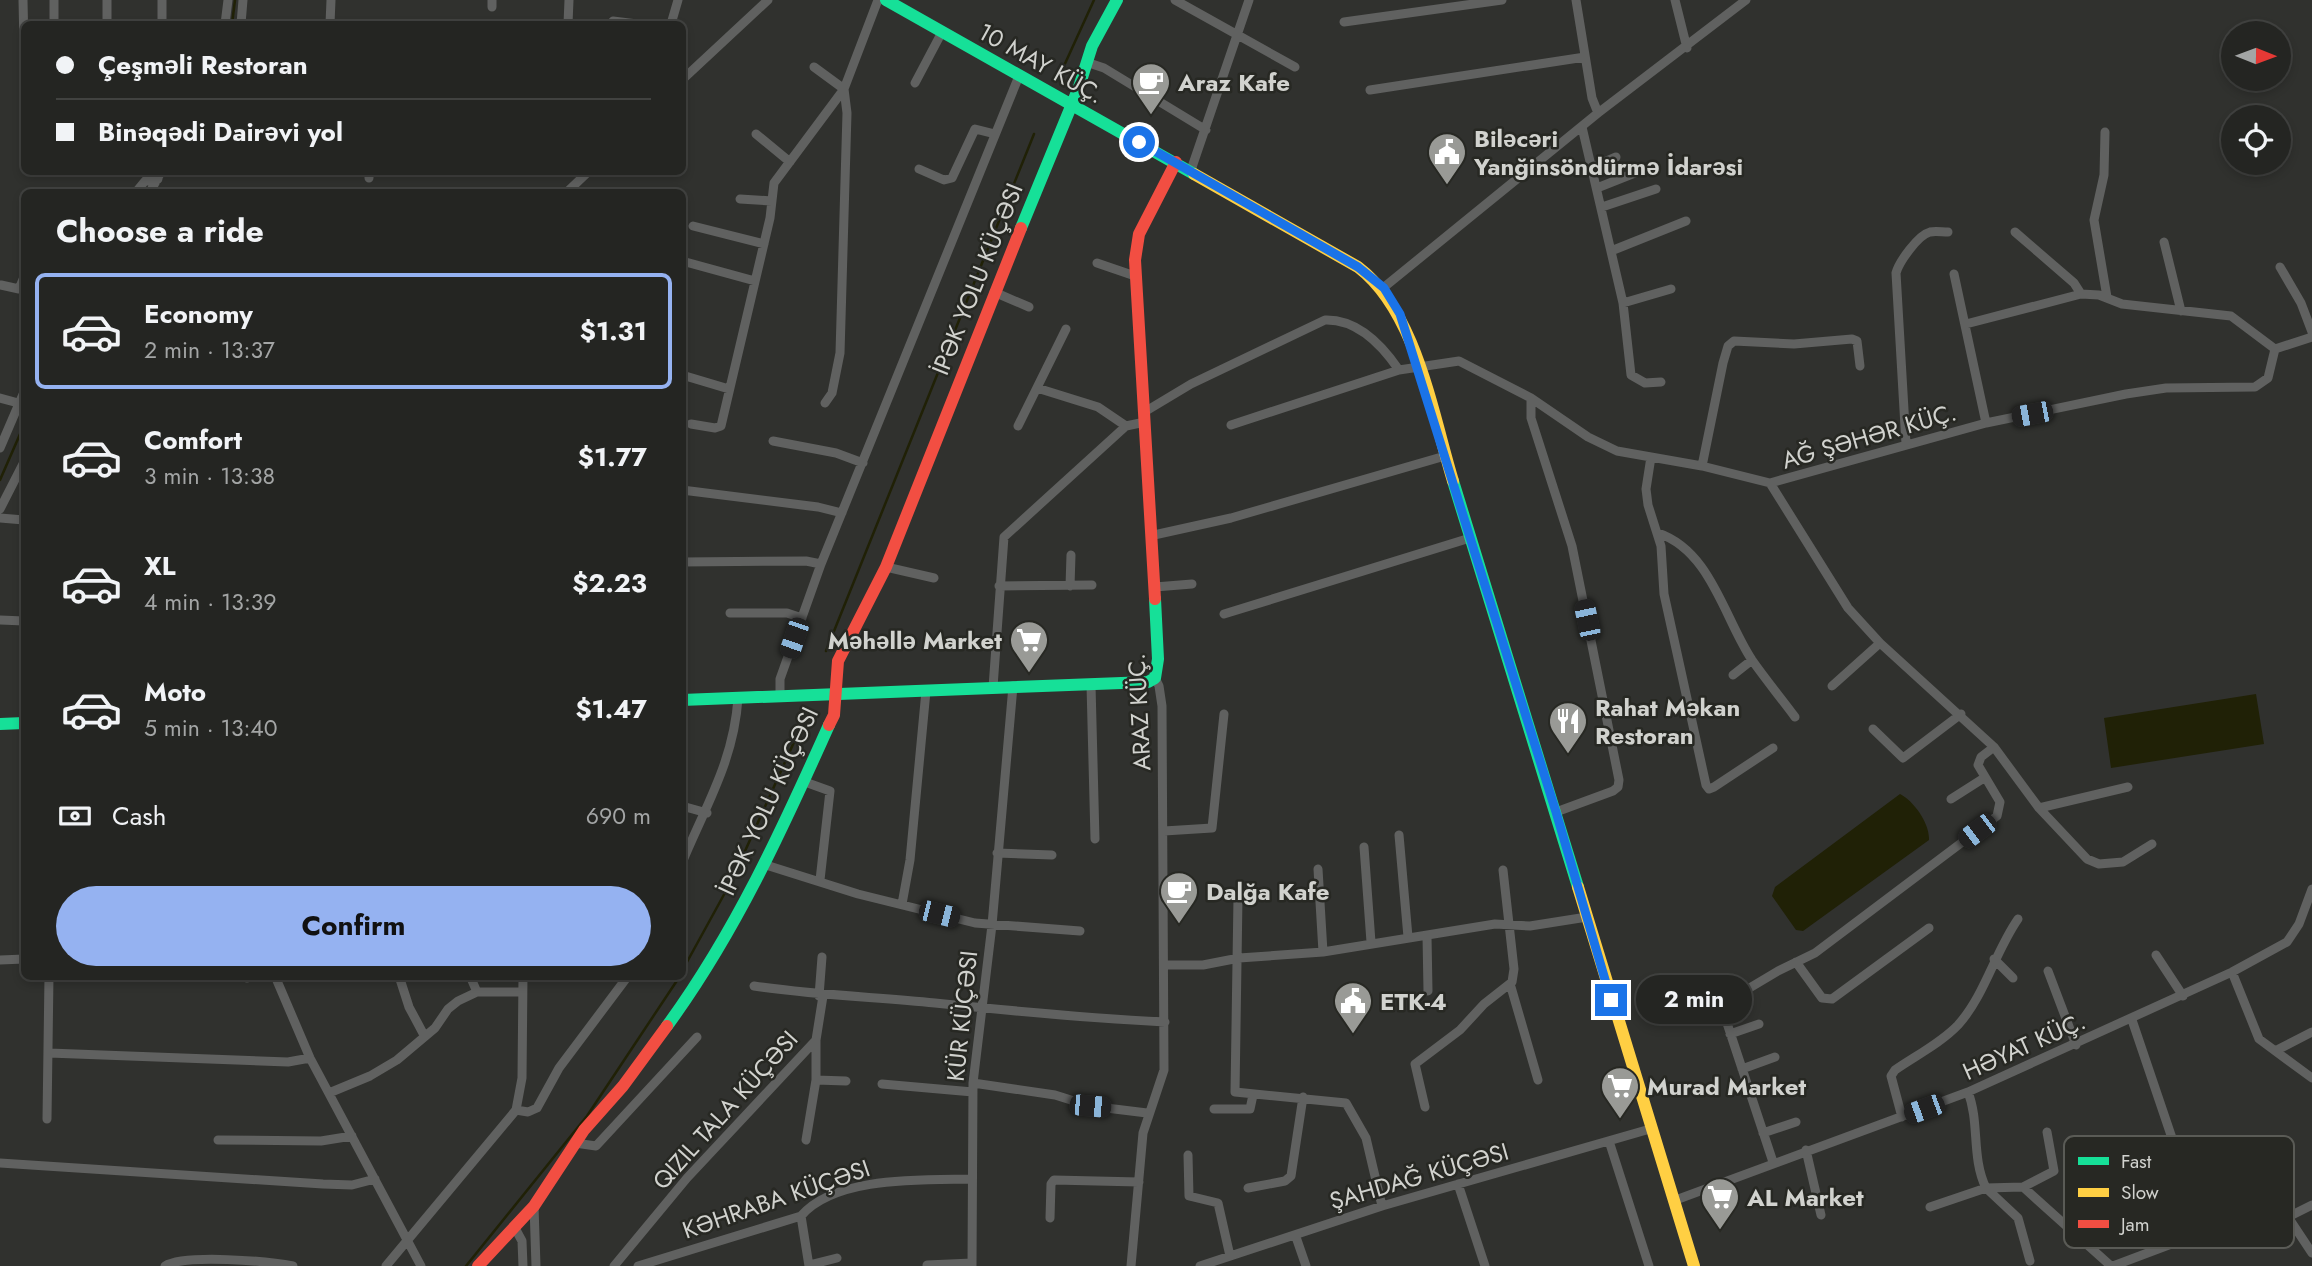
<!DOCTYPE html>
<meta charset="utf-8">
<style>
body{margin:0;font-family:Jost,sans-serif;background:#2c2d2a;color:#f1f3f6;height:100vh;display:flex;flex-direction:column;font-size:26px;white-space:nowrap}
*{box-sizing:border-box;margin:0}
p{font-size:23px;color:#a3a5a5}
.icon{flex:none;width:38px;height:38px;fill:none;stroke:currentColor;stroke-width:2;stroke-linecap:round;stroke-linejoin:round}
.map{position:relative;flex:1;overflow:hidden}
.sheet{position:absolute;left:21px;top:189px;width:665px;height:791px;display:flex;flex-direction:column;background:#242522;border-radius:10px;box-shadow:0 4px 10px #0003,0 0 0 2px #414240}
.sheet>*{flex:none}
.guide{position:absolute;left:21px;top:21px;width:665px;height:154px;border-radius:10px;box-shadow:0 4px 10px #0003,0 0 0 2px #414240;display:grid;align-content:center;height:154px;padding:0 35px;background:#242522}
.needle{width:46px;rotate:91deg}
.fabs{position:absolute;left:2221px;top:21px;display:grid;gap:14px}
.fabs a{display:grid;place-items:center;width:70px;height:70px;border-radius:50%;background:#242522;box-shadow:0 4px 10px #0003,0 0 0 2px #414240;font-size:35px}
.end{position:absolute;width:32px;height:32px;margin:-16px;border:9px solid #1a73e8;background:#fff;box-shadow:0 0 0 4px #fff}
.from{border-radius:50%}
.bubble{position:absolute;height:49px;border-radius:24px;background:#242522;box-shadow:0 4px 10px #0003,0 0 0 2px #414240;font-size:23px;font-weight:700;line-height:49px;text-align:center}
.car{position:absolute;width:21px;height:42px;margin:-21px -10px;border-radius:9px;box-shadow:0 0 5px 2px #0007;background:linear-gradient(#222 24%,#8ab4d8 0 40%,#222 0 76%,#8ab4d8 0 86%,#222 0)}
.guide b{display:flex;align-items:center;gap:24px;height:66px;font-size:26px}
.guide b+b{border-top:2px solid #414240}
.guide i{width:18px;height:18px;background:#f1f3f6}
ul{padding:0;list-style:none}
li{display:flex;align-items:center;gap:21px;height:116px;margin:0 14px 10px;padding:0 21px;border:4px solid transparent;border-radius:10px}
li div{flex:1}
li b{display:block;font-size:26px}
li em{font-style:normal;font-weight:700}
li.selected{border-color:#95b2f1}
li>.icon{width:63px;height:63px;stroke-width:1.5}
h2{padding:0 35px;font-size:32px;line-height:84px}
.pay{display:flex;align-items:center;gap:18px;height:77px;padding:0 35px;font-size:26px}
.pay p{margin-inline-start:auto}
.cta{display:flex;gap:14px;margin-top:auto;padding:14px 35px}
.cta a{flex:1;height:80px;border-radius:42px;background:#95b2f1;color:#111;font-size:28px;font-weight:700;line-height:80px;text-align:center}
.map>svg:first-child{display:block}
.water{fill:#202106}
.lines{fill:none;stroke-linecap:round;stroke-linejoin:round}
.stream{stroke:#202106;stroke-width:2.5}
.street{stroke:#606160;stroke-width:9}
.fast{stroke:#16e098;stroke-width:12}
.slow{stroke:#ffcf43;stroke-width:12}
.jam{stroke:#f24e42;stroke-width:12}
.route{stroke:#1a73e8;stroke-width:9}
.labels{text-anchor:middle;dominant-baseline:central;stroke-width:5;stroke-linejoin:round;paint-order:stroke}
.street-label{font-size:24px;fill:#d1d2ce;stroke:#272823}
.poi-label{font-size:24px;font-weight:bold;fill:#d1d2ce;stroke:#272823;text-anchor:start}
.key{fill:#272823;stroke:#5a5b56;stroke-width:2}
.key-label{font-size:19px;fill:#d1d2ce}
</style>
<div class="map">
<svg width="2312" height="1266" viewBox="0 0 2312 1266">
<rect width="100%" height="100%" fill="#30312e"/>
<path class="water" d="M2256 694 2264 744 2111 768 2104 718Z
M1900 794C1914 801 1930 824 1929 840L1803 931 1796 930 1772 896 1775 887Z"/>
<g class="lines">
<path class="stream" d="M232 24 235 0
M1063 68 1094 0
M0 480 24 425
M826 651 1034 134
M682 971 732 880 799 731
M466 1266 587 1116 680 976"/>
<path class="street" d="M23 0 24 46
M54 0V24
M1175 0 1295 67
M1576 0 1592 98 1598 113
M1675 0 1687 48
M492 7V0
M613 21 637 24
M1344 22 1502 0
M107 24V0
M162 24V0
M225 24 228 0
M241 24 243 0
M330 24 331 0
M568 24 569 0
M671 24 678 0
M1086 62 1104 68 1206 130
M682 80 768 0
M915 83 942 32
M1370 90 1585 57
M1582 127 1623 303 1631 375 1645 383 1661 382
M2105 132 2104 175 2094 220 2107 297
M756 134 790 162
M1593 167 1616 157
M919 169 944 180 952 178 975 129 995 134
M1191 170 1249 0
M369 178V172
M1597 188 1655 165
M136 192 145 181 158 179
M150 192 161 172
M567 192 588 172
M740 199 772 201
M1602 207 1656 189
M693 226 764 244
M2015 232 2074 283 2081 294 2099 295 2122 304 2231 316 2275 349
M2164 242 2181 311
M1611 251 1686 221
M682 261 755 281
M1097 263 1135 276
M2280 267 2301 303 2312 332
M1954 274 1986 423
M1 285 19 289 24 277
M1383 288 1598 113 1746 0
M994 292 1029 307
M1623 303 1671 289
M1966 324 2081 294
M682 375 729 389
M1037 388 1098 407 1126 426
M0 398 22 404
M1531 398V418L1572 546 1619 780 1618 787 1613 791 1556 812
M825 403 832 393 840 353 847 113 844 89 878 0
M1146 411 1191 384 1325 320C1357 319 1382 345 1399 370
M691 424 715 428 721 426 770 218 774 183 844 89 814 67
M1231 425 1399 370 1459 361 1531 398 1588 437 1617 451 1702 466 1770 483 1986 423 2126 394 2166 388 2255 387 2268 378 2275 349 2312 337
M1018 426 1066 329
M773 441 836 453 863 463
M1906 444 1896 273C1899 262 1918 235 1930 232 1935 231 1942 232 1948 232
M0 448 24 392
M1651 457 1646 489 1648 505 1661 546 1664 594 1706 785 1709 789 1714 787 1773 748
M1702 466 1723 363 1728 346 1734 341 1794 344 1852 339 1857 341 1860 366
M1770 483 1848 608 1880 643 1994 747 2039 808 2087 859 2099 864 2123 862 2152 844
M682 490 818 507 842 513
M0 509 24 462
M0 518 24 520
M1658 533C1711 551 1724 618 1752 660 1766 680 1781 698 1795 717
M1154 535 1231 518 1445 456
M682 562 806 561 821 564
M886 567 934 578
M999 586 1092 585
M1070 586 1071 555
M1155 587 1192 584
M730 613H787L802 618
M1224 614 1470 538
M0 620 24 621
M1733 675 1752 660
M1091 685 1095 839
M1832 686 1880 643
M993 687 1004 537 1126 426 1145 422
M780 696V679L821 564 1019 76
M1873 729 1903 758 1961 714
M805 782 830 791 820 880
M1951 799 1984 778
M682 806 707 813
M2039 808 2128 787
M1164 831 1212 828 1224 714
M1399 835 1408 937
M1364 847 1371 942
M997 853 1052 855
M682 863C705 807 734 761 738 698
M766 865 858 894 975 923 1080 931
M1318 869 1323 952
M1238 897 1235 1092 1346 1103 1366 1138 1382 1206
M902 904 910 860 926 691
M1427 936 1428 991
M2156 955 2183 996
M1994 959 2013 978
M0 960 24 959
M1796 962 1822 998 1832 999 1929 928
M1165 965H1203L1239 958 1323 952 1495 924 1530 926 1587 917
M2048 971 2076 1045
M2232 972 2259 1039 2312 1078
M247 976V978
M275 976 310 1058 421 1266
M399 976 409 1007 424 1035
M470 976 477 992
M754 986C815 995 875 997 935 1003 1012 1011 1088 1018 1165 1022
M1511 987 1538 1080
M819 996 822 957
M2132 1020 2173 1141 2182 1189
M1730 1034 1759 1024
M2277 1050 2312 1032
M49 1053 288 1062 310 1058
M1742 1069 1775 1057
M816 1080 846 1081
M973 1083 1055 1095 1090 1106 1147 1113
M882 1084 973 1092
M1968 1092C1980 1123 1971 1157 1986 1188L2023 1187 2111 1266
M329 1093 370 1076 397 1060 435 1028 448 1009 458 1001 477 992H522
M1425 1107 1415 1064 1460 1030 1484 1004 1512 982 1514 969 1503 870
M1214 1109H1250L1253 1095
M516 1110 528 1112 537 1108 559 1068 628 976
M1902 1117 1891 1076 1895 1070C1915 1056 1941 1043 1958 1025 1985 995 1995 952 2018 919
M47 1119 49 976
M1763 1133 1796 1122
M218 1140 321 1141 352 1136
M806 1140 816 1080V1040
M1609 1141 1649 1266
M575 1143 596 1146 697 1037
M1806 1150 1821 1215
M1188 1155 1189 1196 1218 1203 1230 1256
M1773 1162 1721 1005 1778 971 1815 953 1997 816 2000 802 1978 765 1981 757 1994 747
M0 1163 323 1184 352 1185 375 1179
M2179 1166 2208 1157
M1458 1184 1485 1266
M2023 1187 2054 1171 2047 1132
M1248 1188 1285 1181 1291 1176 1303 1097
M1673 1201 1968 1092 2232 972 2287 942 2299 924 2312 889
M2312 1205 2288 1217 2312 1253
M534 1206 536 1266
M1930 1207 1986 1188 2018 1218 2030 1261
M801 1216 809 1266
M1050 1218 1051 1184 1054 1180 1139 1182
M515 1228 522 1241 523 1266
M1296 1237 1306 1266
M809 1265 837 1258
M927 1265 972 1263
M165 1266C184 1254 269 1261 293 1266
M386 1266 516 1110 522 1078 523 976
M614 1266 687 1178 816 1040 823 996
M638 1266 801 1216C835 1176 922 1180 971 1179
M972 1266 973 1083 992 925 1013 686
M1131 1266 1143 1133 1164 1070 1162 706 1159 686 1155 678
M1200 1266 1382 1206 1650 1129
M2113 1266 2190 1237"/>
<path class="fast" d="M886 0 1194 174
M1021 228 1079 87 1092 46 1117 0
M1453 481 1578 887
M682 700 1148 682 1155 678 1158 659 1155 599
M0 724 24 723
M667 1026C735 933 782 830 829 725"/>
<path class="slow" d="M1194 174 1358 267C1416 311 1432 412 1453 481
M1578 887 1694 1266"/>
<path class="jam" d="M1155 599 1135 260 1139 234 1176 162
M829 725 834 715 838 661 886 567 1021 228
M478 1266 534 1206 584 1130 623 1086 667 1026"/>
</g>
<g class="lines">
<path class="route" d="M1139 142 1358 267 1384 288 1400 314 1556 812 1611 1000"/>
</g>
<defs>
<symbol id="cafe-pin" viewBox="-11 -11 22 30"><path d="M0 17L-7.5 6A9.5 9.5 0 1 1 7.5 6Z" fill="#999a96" stroke="#272823"/><path d="M-5.5-4.5H6V0H3Q3 3.5 0 3.5H-2.5Q-5.5 3.5-5.5 0ZM3-3.2v2h1.7v-2ZM-6 4.5H4V6H-6Z" fill="#fff"/></symbol>
<symbol id="civic-pin" viewBox="-11 -11 22 30"><path d="M0 17L-7.5 6A9.5 9.5 0 1 1 7.5 6Z" fill="#999a96" stroke="#272823"/><path d="M-.6-6.5H3V-4.5H.6V-3L4-1V1h2V6H-6V1h2V-1L-.6-3ZM-1.2 2.5V6h2.4V2.5Z" fill="#fff"/></symbol>
<symbol id="supermarket-pin" viewBox="-11 -11 22 30"><path d="M0 17L-7.5 6A9.5 9.5 0 1 1 7.5 6Z" fill="#999a96" stroke="#272823"/><path d="M-6-5.5h2.5l.6 2H6L4.5 2H-2.5L-4.4-4H-6ZM-1.5 3.2a1.3 1.3 0 1 0 .1 0ZM3 3.2a1.3 1.3 0 1 0 .1 0Z" fill="#fff"/></symbol>
<symbol id="restaurant-pin" viewBox="-11 -11 22 30"><path d="M0 17L-7.5 6A9.5 9.5 0 1 1 7.5 6Z" fill="#999a96" stroke="#272823"/><path d="M-5-6h1v4h1v-4h1v4h1v-4h1v5L-1.5 .5V6h-2V.5L-5-1ZM5-6V6H3V1.5H1.5Q1.5-4 5-6Z" fill="#fff"/></symbol>
</defs>
<g fill-rule="evenodd">
<use href="#cafe-pin" x="1129" y="60" width="44" height="60"/>
<use href="#civic-pin" x="1425" y="130" width="44" height="60"/>
<use href="#supermarket-pin" x="1007" y="618" width="44" height="60"/>
<use href="#restaurant-pin" x="1546" y="699" width="44" height="60"/>
<use href="#cafe-pin" x="1157" y="869" width="44" height="60"/>
<use href="#civic-pin" x="1331" y="979" width="44" height="60"/>
<use href="#supermarket-pin" x="1598" y="1064" width="44" height="60"/>
<use href="#supermarket-pin" x="1698" y="1175" width="44" height="60"/>
</g>
<g class="labels">
<g class="street-label">
<text transform="translate(1041 63) rotate(29)">10 MAY KÜÇ.</text>
<text transform="translate(977 279) rotate(-68)">İPƏK YOLU KÜÇƏSI</text>
<text transform="translate(1869 436) rotate(-16)">AĞ ŞƏHƏR KÜÇ.</text>
<text transform="translate(1139 712) rotate(-93)">ARAZ KÜÇ.</text>
<text transform="translate(768 801) rotate(-65)">İPƏK YOLU KÜÇƏSI</text>
<text transform="translate(962 1016) rotate(-84)">KÜR KÜÇƏSI</text>
<text transform="translate(2024 1046) rotate(-24)">HƏYAT KÜÇ.</text>
<text transform="translate(725 1110) rotate(-48)">QIZIL TALA KÜÇƏSI</text>
<text transform="translate(1419 1176) rotate(-16)">ŞAHDAĞ KÜÇƏSI</text>
<text transform="translate(776 1199) rotate(-19)">KƏHRABA KÜÇƏSI</text>
</g>
<g class="poi-label">
<text x="1178" y="82">Araz Kafe</text>
<text x="1474" y="138">Biləcəri<tspan x="1474" dy="28">Yanğinsöndürmə İdarəsi</tspan></text>
<text x="1002" y="640" text-anchor="end">Məhəllə Market</text>
<text x="1595" y="707">Rahat Məkan<tspan x="1595" dy="28">Restoran</tspan></text>
<text x="1206" y="891">Dalğa Kafe</text>
<text x="1380" y="1001">ETK-4</text>
<text x="1647" y="1086">Murad Market</text>
<text x="1747" y="1197">AL Market</text>
</g>
</g>
<rect x="2064" y="1136" width="230" height="112" rx="10" class="key"/>
<rect x="2078" y="1157" width="31" height="8" fill="#16e098"/>
<rect x="2078" y="1188" width="31" height="9" fill="#ffcf43"/>
<rect x="2078" y="1220" width="31" height="8" fill="#f24e42"/>
<g class="key-label">
<text x="2121" y="1168">Fast</text>
<text x="2121" y="1199">Slow</text>
<text x="2121" y="1231">Jam</text>
</g>
</svg>
<div class="fabs">
<a><svg class="needle" viewBox="-14 -14 28 28"><path d="M0-13l5 13h-10z" fill="#e53935"/><path d="M0 13l5-13h-10z" fill="#a3a5a5"/></svg></a>
<a><svg class="icon" aria-label="locate" viewBox="0 0 24 24"><circle cx="12" cy="12" r="6"/><path d="M12 2v4M12 18v4M2 12h4M18 12h4"/></svg></a>
</div>
<i class="end from" style="left:1139px;top:142px"></i>
<i class="end" style="left:1611px;top:1000px"></i>
<div class="bubble" style="left:1636px;top:975px;width:116px">2 min</div>
<i class="car" style="left:2032px;top:414px;rotate:259deg"></i>
<i class="car" style="left:1587px;top:620px;rotate:348deg"></i>
<i class="car" style="left:794px;top:638px;rotate:199deg"></i>
<i class="car" style="left:1977px;top:831px;rotate:233deg"></i>
<i class="car" style="left:939px;top:914px;rotate:104deg"></i>
<i class="car" style="left:1090px;top:1106px;rotate:95deg"></i>
<i class="car" style="left:1924px;top:1109px;rotate:250deg"></i>
<div class="guide">
<b><i class="from"></i>Çeşməli Restoran</b>
<b><i></i>Binəqədi Dairəvi yol</b>
</div>
<section class="sheet">
<h2>Choose a ride</h2>
<ul>
<li class="selected"><svg class="icon" aria-label="car" viewBox="0 0 24 24"><path d="M5 17H2v-5l4-1 3-4h7l3 4 3 1v5h-3M9 17h6M6 11h13"/><circle cx="7" cy="17" r="2"/><circle cx="17" cy="17" r="2"/></svg><div><b>Economy</b><p>2 min · 13:37</p></div><em>$1.31</em></li>
<li><svg class="icon" aria-label="car" viewBox="0 0 24 24"><path d="M5 17H2v-5l4-1 3-4h7l3 4 3 1v5h-3M9 17h6M6 11h13"/><circle cx="7" cy="17" r="2"/><circle cx="17" cy="17" r="2"/></svg><div><b>Comfort</b><p>3 min · 13:38</p></div><em>$1.77</em></li>
<li><svg class="icon" aria-label="car" viewBox="0 0 24 24"><path d="M5 17H2v-5l4-1 3-4h7l3 4 3 1v5h-3M9 17h6M6 11h13"/><circle cx="7" cy="17" r="2"/><circle cx="17" cy="17" r="2"/></svg><div><b>XL</b><p>4 min · 13:39</p></div><em>$2.23</em></li>
<li><svg class="icon" aria-label="car" viewBox="0 0 24 24"><path d="M5 17H2v-5l4-1 3-4h7l3 4 3 1v5h-3M9 17h6M6 11h13"/><circle cx="7" cy="17" r="2"/><circle cx="17" cy="17" r="2"/></svg><div><b>Moto</b><p>5 min · 13:40</p></div><em>$1.47</em></li>
</ul>
<div class="pay"><svg class="icon" aria-label="cash" viewBox="0 0 24 24"><path d="M3 7h18v10H3z"/><circle cx="12" cy="12" r="2"/></svg>Cash<p>690 m</p></div>
<div class="cta"><a>Confirm</a></div>
</section>
</div>
